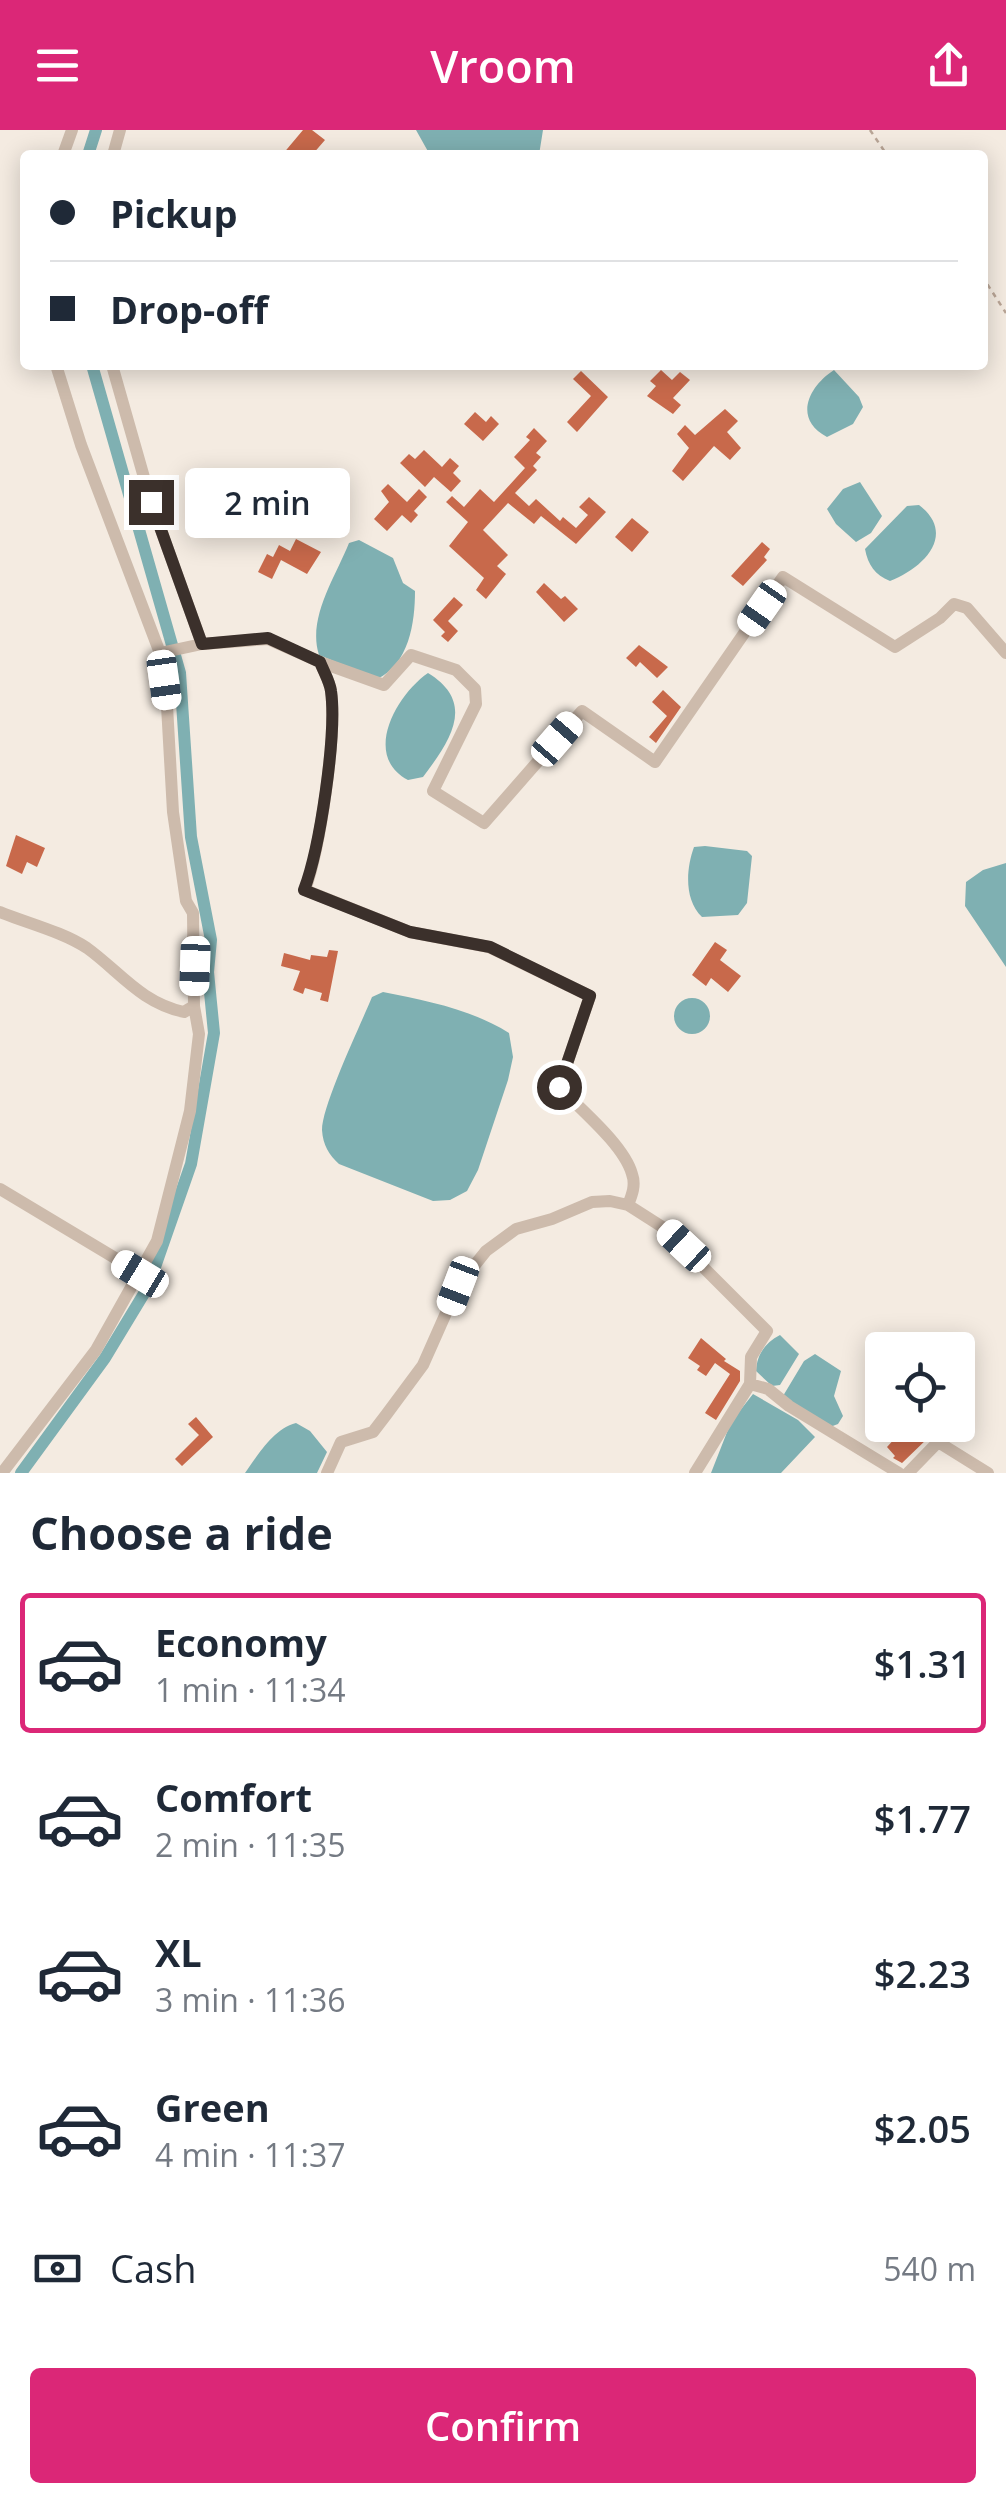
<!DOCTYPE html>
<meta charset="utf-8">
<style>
body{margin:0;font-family:"Open Sans",sans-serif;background:#f6f6f7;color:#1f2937;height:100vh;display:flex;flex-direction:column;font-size:38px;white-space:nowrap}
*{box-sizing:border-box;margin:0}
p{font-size:32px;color:#747a83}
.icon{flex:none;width:55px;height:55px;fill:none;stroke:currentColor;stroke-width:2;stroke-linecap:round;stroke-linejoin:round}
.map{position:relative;height:1343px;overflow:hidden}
.panel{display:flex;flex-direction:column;background:#fff;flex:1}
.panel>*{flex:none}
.top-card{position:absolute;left:20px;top:20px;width:968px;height:220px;border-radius:10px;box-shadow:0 5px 25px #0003;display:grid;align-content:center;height:220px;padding:0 30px;background:#fff}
.controls{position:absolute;left:865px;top:1202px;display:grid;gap:20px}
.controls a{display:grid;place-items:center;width:110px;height:110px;border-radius:10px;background:#fff;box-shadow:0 5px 25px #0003;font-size:50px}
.end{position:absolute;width:45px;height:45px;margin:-22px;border:12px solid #3b302b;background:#fff;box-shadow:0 0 0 5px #fff}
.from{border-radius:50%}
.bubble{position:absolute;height:70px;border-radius:10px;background:#fff;box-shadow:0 5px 25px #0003;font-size:32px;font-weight:600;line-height:70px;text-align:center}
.car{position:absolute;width:30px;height:60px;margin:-30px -15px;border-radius:12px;box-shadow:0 0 8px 2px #0007;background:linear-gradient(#fff 24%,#345 0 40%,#fff 0 76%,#345 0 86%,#fff 0)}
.top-card b{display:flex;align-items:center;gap:35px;height:95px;font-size:38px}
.top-card b+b{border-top:2px solid #e0e1e3}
.top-card i{width:25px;height:25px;background:#1f2937}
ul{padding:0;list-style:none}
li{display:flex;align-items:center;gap:30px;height:140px;margin:0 20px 15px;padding:0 10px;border:5px solid transparent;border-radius:10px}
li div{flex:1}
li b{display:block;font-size:38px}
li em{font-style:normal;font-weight:600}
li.active{border-color:#db2777}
li>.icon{width:90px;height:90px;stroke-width:1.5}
h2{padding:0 30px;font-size:45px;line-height:120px}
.pay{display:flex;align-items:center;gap:25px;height:110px;padding:0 30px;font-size:38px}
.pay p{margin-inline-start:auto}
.cta{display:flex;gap:20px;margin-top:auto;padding:20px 30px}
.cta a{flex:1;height:115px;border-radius:10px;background:#db2777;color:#fff;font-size:40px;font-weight:600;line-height:115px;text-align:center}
header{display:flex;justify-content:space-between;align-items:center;height:130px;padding:0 30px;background:#db2777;color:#fff;font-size:45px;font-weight:600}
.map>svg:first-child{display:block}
.water{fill:#7fb0b2}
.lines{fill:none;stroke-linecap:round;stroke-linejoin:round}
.canal{stroke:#7fb0b2;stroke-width:12}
.building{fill:#c8694b}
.path{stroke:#b9a596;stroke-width:2.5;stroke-dasharray:5 5;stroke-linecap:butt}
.minor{stroke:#cdbbac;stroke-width:12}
.route{stroke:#3b302b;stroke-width:12}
</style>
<header><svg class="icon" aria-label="menu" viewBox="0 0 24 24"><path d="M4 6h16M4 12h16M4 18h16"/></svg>Vroom<svg class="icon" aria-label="share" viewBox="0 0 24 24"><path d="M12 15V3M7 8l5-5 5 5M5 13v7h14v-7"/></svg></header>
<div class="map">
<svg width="1006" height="1343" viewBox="0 0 1006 1343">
<rect width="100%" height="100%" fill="#f4ebe1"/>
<path class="water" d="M416 0H543L539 25H430Z
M834 240 859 267 863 277 853 294 827 307C793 289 808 257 834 240Z
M860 352 882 386 871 403 856 412 836 394 827 379 843 359Z
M919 375C957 404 924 438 890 451 875 445 868 435 865 419L907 376Z
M359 410 393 428 403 453 415 461C415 493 409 534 377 549L319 525C307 488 336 446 349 413Z
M428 543C477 573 450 611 423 647L408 650C362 626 396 565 428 543Z
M705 716 747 721 752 726 747 773 738 785 702 787C684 770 686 739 694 717Z
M1006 733V837L965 776 966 752 983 740Z
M383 862C427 871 471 879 509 903L513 927 508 950 478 1040 467 1061 450 1070 433 1071 339 1034C329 1025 323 1015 322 1000 322 975 361 894 372 867Z
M674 886a18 18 0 1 1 36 0a18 18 0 1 1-36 0Z
M780 1205 799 1224 780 1255 772 1256 756 1241C757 1224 765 1213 780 1205Z
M815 1224 841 1241 834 1266 843 1286 838 1294 830 1297 783 1266 804 1231Z
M753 1264 798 1290 815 1307 781 1343H711L731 1292Z
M296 1293 310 1301 327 1322 317 1343H245C258 1325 273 1299 296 1293Z"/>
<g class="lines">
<path class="canal" d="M88 25 96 0
M21 1343 105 1228 148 1157 191 1034 214 903 208 842 211 810 191 707 180 543 92 235"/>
</g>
<path class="building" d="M303 0H312L325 10 312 25H282Z
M661 240 672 250 680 242 690 250 673 268 681 275 673 284 647 266 656 256 650 251Z
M581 241 608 267 577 302 567 292 591 266 573 249Z
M725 279 738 291 727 302 741 318 730 330 714 316 683 351 672 341 689 318 677 304 685 295 695 305Z
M475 282 486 292 491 286 499 294 483 311 464 294Z
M534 298 547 311 536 323 541 327 533 336 537 340 515 363 529 376 536 369 560 391 563 387 576 398 588 385 579 377 589 367 606 382 576 414 541 386 534 394 508 373 483 400 508 425 497 436 506 444 486 469 476 460 484 448 449 416 468 392 446 372 452 366 464 377 480 359 494 372 525 338 514 327 530 310 526 307Z
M424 320 442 337 450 328 459 336 453 343 461 351 451 362 434 347 425 357 400 333 409 324 415 329Z
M388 354 407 372 419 359 427 367 414 381 418 385 411 393 402 385 387 401 374 389 389 372 381 361Z
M632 388 649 402 632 422 615 407Z
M296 409 321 422 307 444 281 430 272 449 258 442 267 424 273 427 279 415 290 421Z
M762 412 770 419 764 427 767 430 743 456 731 446Z
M544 453 561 469 565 466 578 479 564 492 536 462Z
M454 467 463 475 448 491 458 501 448 512 441 506 445 502 433 490Z
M639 515 668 537 657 548 640 532 636 537 626 528Z
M663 560 681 577 656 613 649 607 667 586 652 572Z
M16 705 45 718 37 737 27 732 22 744 6 736Z
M715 812 727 820 720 830 741 846 728 862 711 848 706 856 692 845Z
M329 820 338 821 328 872 320 870 322 863 305 858 303 864 293 860 300 841 281 836 284 823 310 830 311 825 327 827Z
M701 1208 726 1229 724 1231 740 1241V1251L716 1290 705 1283 730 1244 715 1233 706 1246 697 1240 700 1236 688 1228Z
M196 1287 213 1307 182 1336 175 1329 199 1305 188 1294Z
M907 1295H916L928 1308 902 1333 893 1328 895 1326 887 1317Z"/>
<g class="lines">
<path class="path" d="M870 0 887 25
M982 146 1006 183"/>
<path class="minor" d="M63 25 72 0
M113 25 120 0
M112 235 151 372 202 514
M160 523 202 514 268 509 320 532C324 542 330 552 331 561 337 605 320 718 305 760L410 802 489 817 590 866 559 957C580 979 624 1015 632 1044 636 1055 632 1065 628 1075L664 1098 767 1201 751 1227 750 1254 768 1259 789 1276 899 1343
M320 532 384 555 411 525 456 540 475 559 476 574 433 661 484 693 582 581 655 632 783 447 895 517 940 488 954 474 967 478 1006 523
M0 782C27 793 63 802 87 818 119 841 141 873 184 882L194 876 193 783 186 771 173 682 167 576 160 523 81 315 56 235
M0 1059 140 1143
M2 1343 96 1220 157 1111 190 981 199 904 194 876
M327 1343 341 1312 373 1302 386 1285 423 1235 458 1156 486 1121 516 1099 552 1089 592 1072 610 1071 628 1075
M695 1343 750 1254
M908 1343 938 1312 988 1343"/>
</g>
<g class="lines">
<path class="route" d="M151 372 202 514 268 508 320 532C324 542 330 552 331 561 337 605 320 718 304 760L410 802 490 817 590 866 559 957"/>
</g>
</svg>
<div class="controls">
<a><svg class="icon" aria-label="locate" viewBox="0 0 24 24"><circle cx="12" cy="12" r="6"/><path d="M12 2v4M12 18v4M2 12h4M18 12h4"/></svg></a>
</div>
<i class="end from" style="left:559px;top:957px"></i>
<i class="end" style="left:151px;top:372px"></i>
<div class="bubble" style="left:185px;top:338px;width:165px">2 min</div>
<i class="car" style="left:762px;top:478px;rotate:215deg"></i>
<i class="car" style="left:164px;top:550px;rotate:172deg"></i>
<i class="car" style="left:557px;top:609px;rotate:41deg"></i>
<i class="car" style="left:195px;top:836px;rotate:182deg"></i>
<i class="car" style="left:684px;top:1116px;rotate:313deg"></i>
<i class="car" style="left:140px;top:1144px;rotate:301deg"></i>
<i class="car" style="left:458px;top:1156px;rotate:201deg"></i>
<div class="top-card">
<b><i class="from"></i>Pickup</b>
<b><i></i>Drop-off</b>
</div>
</div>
<section class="panel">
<h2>Choose a ride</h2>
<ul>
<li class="active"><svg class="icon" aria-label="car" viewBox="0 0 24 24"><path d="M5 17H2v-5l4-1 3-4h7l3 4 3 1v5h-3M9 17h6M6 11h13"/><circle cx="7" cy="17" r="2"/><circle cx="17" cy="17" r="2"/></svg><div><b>Economy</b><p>1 min · 11:34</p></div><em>$1.31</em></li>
<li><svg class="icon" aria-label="car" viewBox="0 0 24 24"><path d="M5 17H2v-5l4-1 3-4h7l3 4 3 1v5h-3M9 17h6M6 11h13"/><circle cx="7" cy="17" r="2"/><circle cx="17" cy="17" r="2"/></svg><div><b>Comfort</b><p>2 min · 11:35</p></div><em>$1.77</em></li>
<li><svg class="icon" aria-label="car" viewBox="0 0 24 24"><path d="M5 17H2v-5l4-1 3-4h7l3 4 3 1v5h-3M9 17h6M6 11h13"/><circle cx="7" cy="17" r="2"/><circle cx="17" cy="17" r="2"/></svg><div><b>XL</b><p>3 min · 11:36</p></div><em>$2.23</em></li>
<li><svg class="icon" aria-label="car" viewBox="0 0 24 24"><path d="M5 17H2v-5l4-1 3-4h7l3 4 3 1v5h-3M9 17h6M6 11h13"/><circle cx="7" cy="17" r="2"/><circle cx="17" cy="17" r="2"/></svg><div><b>Green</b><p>4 min · 11:37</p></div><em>$2.05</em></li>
</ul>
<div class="pay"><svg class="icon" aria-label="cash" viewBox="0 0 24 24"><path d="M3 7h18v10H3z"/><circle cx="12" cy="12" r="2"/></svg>Cash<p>540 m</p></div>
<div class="cta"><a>Confirm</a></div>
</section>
